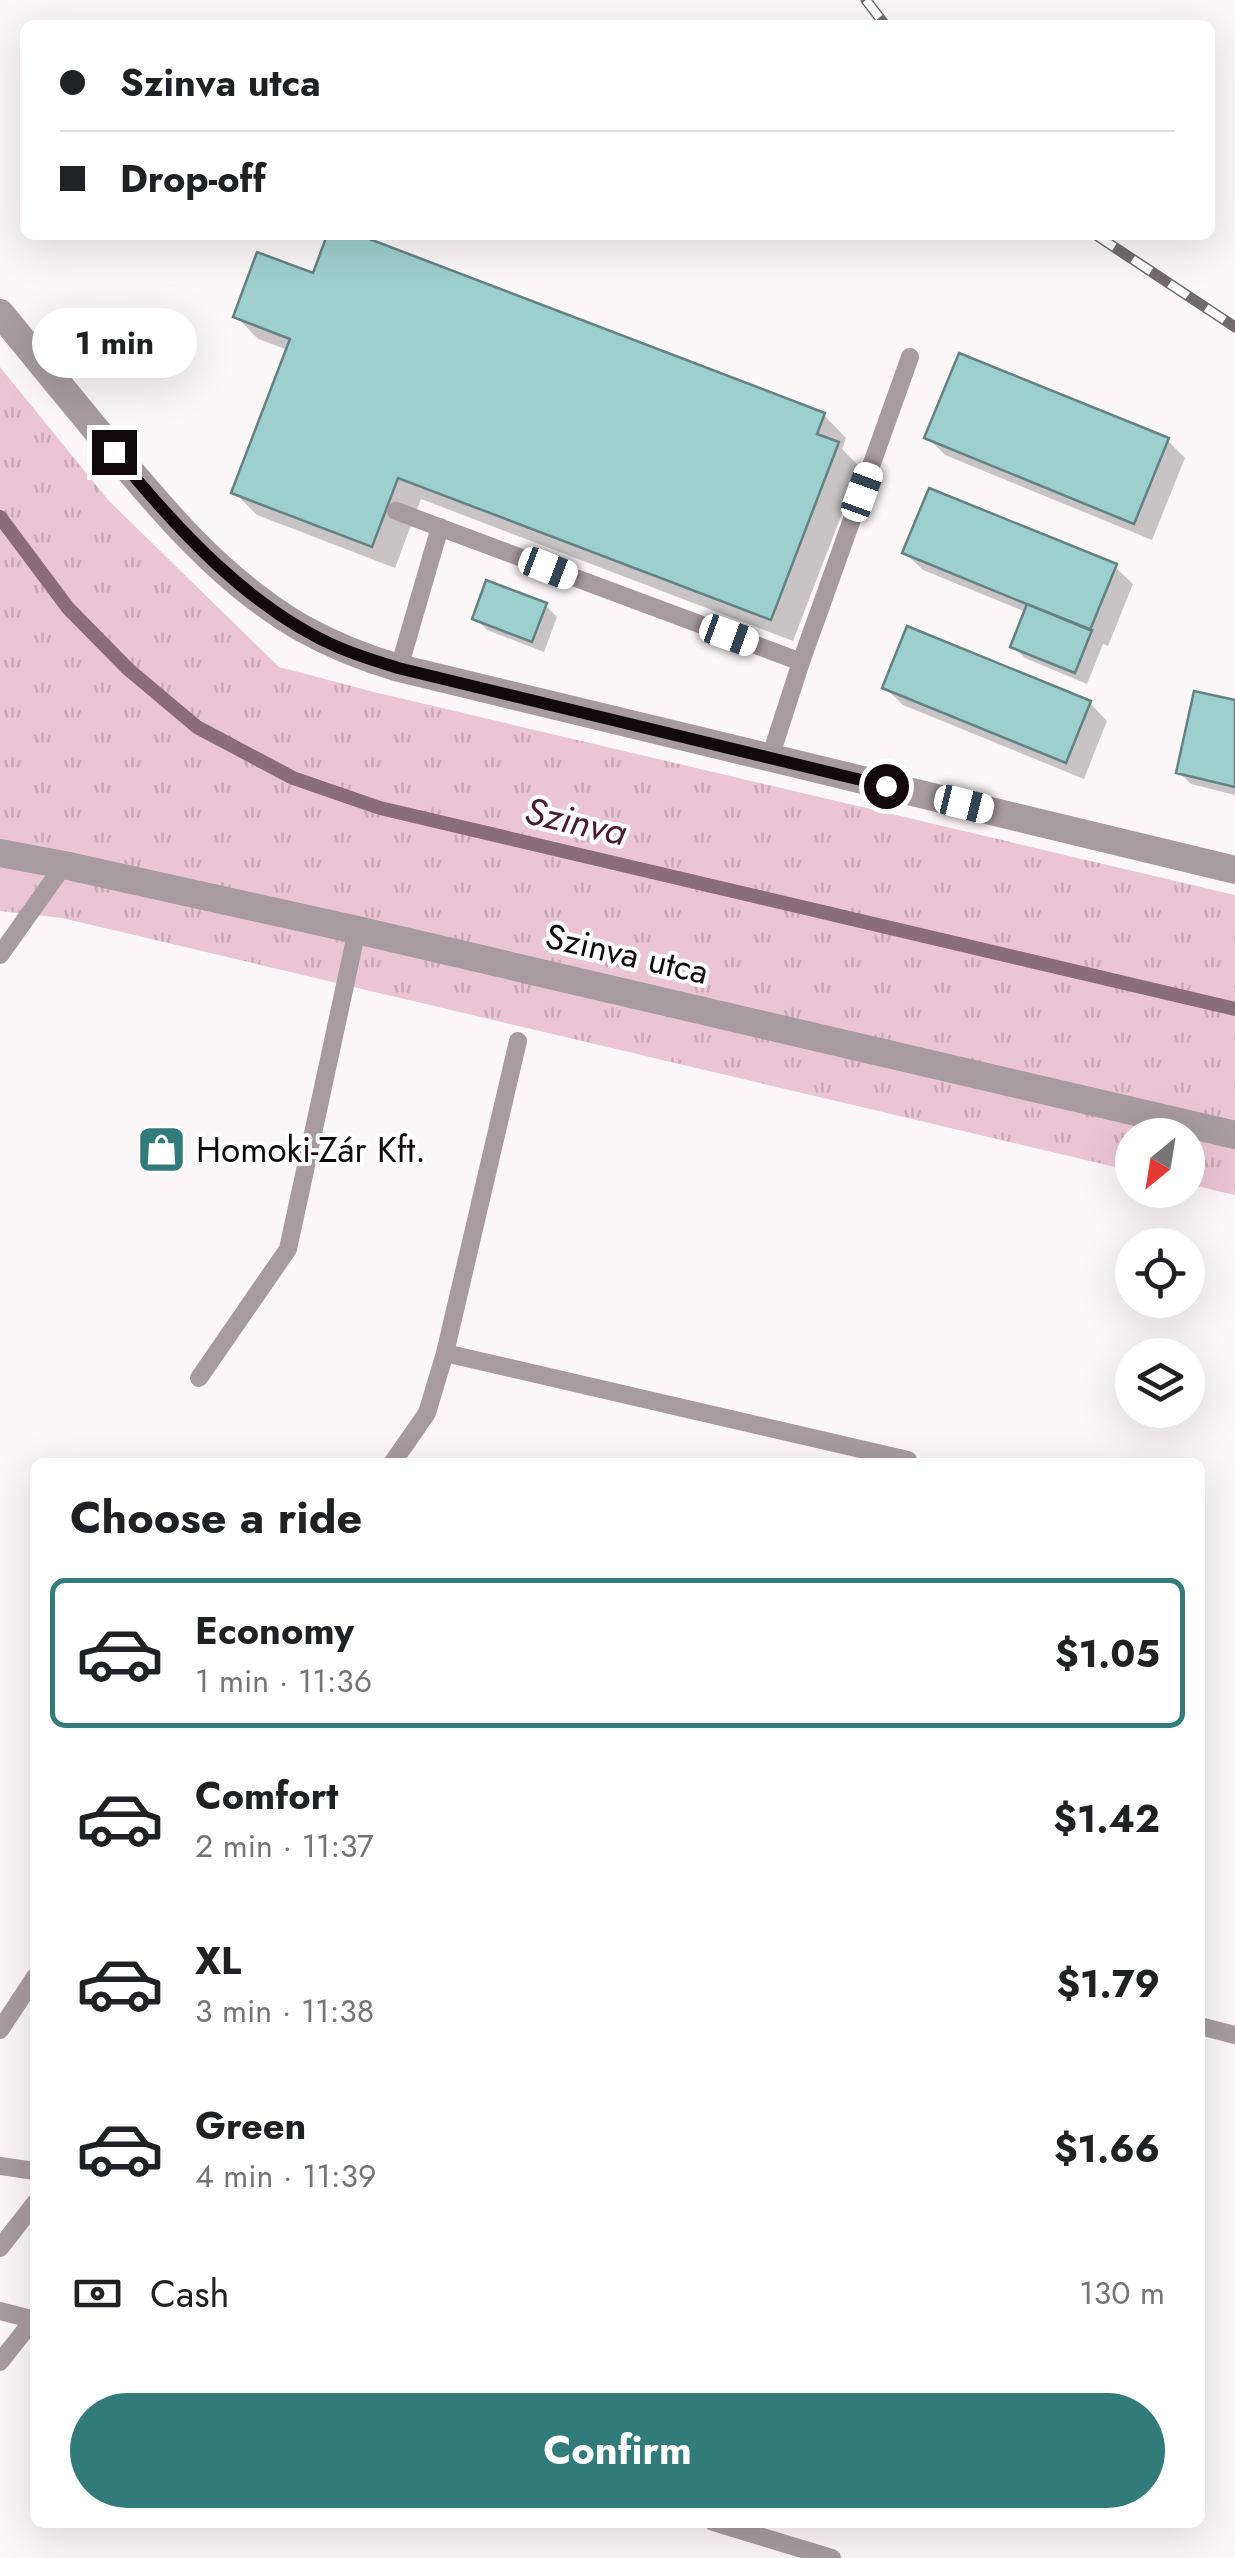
<!DOCTYPE html>
<meta charset="utf-8">
<style>
body{margin:0;font-family:Jost,sans-serif;background:#f2f2f2;color:#202124;height:100vh;display:flex;flex-direction:column;font-size:38px;white-space:nowrap}
*{box-sizing:border-box;margin:0}
p{font-size:32px;color:#757577}
.icon{flex:none;width:55px;height:55px;fill:none;stroke:currentColor;stroke-width:2;stroke-linecap:round;stroke-linejoin:round}
.map{position:relative;flex:1;overflow:hidden}
.side{position:absolute;left:30px;top:1458px;width:1175px;height:1070px;display:flex;flex-direction:column;background:#fff;border-radius:15px;box-shadow:0 10px 40px #0002}
.side>*{flex:none}
.hud{position:absolute;left:20px;top:20px;width:1195px;height:220px;border-radius:15px;box-shadow:0 10px 40px #0002;display:grid;align-content:center;height:220px;padding:0 40px;background:#fff}
.needle{width:65px;rotate:210deg}
.controls{position:absolute;left:1115px;top:1118px;display:grid;gap:20px}
.controls a{display:grid;place-items:center;width:90px;height:90px;border-radius:50%;background:#fff;box-shadow:0 10px 40px #0002;font-size:50px}
.end{position:absolute;width:45px;height:45px;margin:-22px;border:12px solid #12090d;background:#fff;box-shadow:0 0 0 5px #fff}
.from{border-radius:50%}
.bubble{position:absolute;height:70px;border-radius:35px;background:#fff;box-shadow:0 10px 40px #0002;font-size:32px;font-weight:700;line-height:70px;text-align:center}
.car{position:absolute;width:30px;height:60px;margin:-30px -15px;border-radius:12px;box-shadow:0 0 8px 2px #0007;background:linear-gradient(#fff 24%,#345 0 40%,#fff 0 76%,#345 0 86%,#fff 0)}
.hud b{display:flex;align-items:center;gap:35px;height:95px;font-size:38px}
.hud b+b{border-top:2px solid #e0e0e0}
.hud i{width:25px;height:25px;background:#202124}
ul{padding:0;list-style:none}
li{display:flex;align-items:center;gap:30px;height:150px;margin:0 20px 15px;padding:0 20px;border:5px solid transparent;border-radius:15px}
li div{flex:1}
li b{display:block;font-size:38px}
li em{font-style:normal;font-weight:700}
li.selected{border-color:#327b7b}
li>.icon{width:90px;height:90px;stroke-width:1.5}
h2{padding:0 40px;font-size:45px;line-height:120px}
.pay{display:flex;align-items:center;gap:25px;height:110px;padding:0 40px;font-size:38px}
.pay p{margin-inline-start:auto}
.button{display:flex;gap:20px;margin-top:auto;padding:20px 40px}
.button a{flex:1;height:115px;border-radius:60px;background:#327b7b;color:#fff;font-size:40px;font-weight:700;line-height:115px;text-align:center}
.map>svg:first-child{display:block}
.grass{fill:url(#grass-tufts)}
.shadow{fill:#0003}
.lines{fill:none;stroke-linecap:round;stroke-linejoin:round}
.stream{stroke:#8b6c79;stroke-width:14}
.building{fill:#9dcfce;stroke:#648282;stroke-width:2.5}
.service{stroke:#a79b9f;stroke-width:18}
.minor{stroke:#a79b9f;stroke-width:28}
.rail-casing{stroke:#726b6e;stroke-width:11}
.rail{stroke:#fff;stroke-width:8;stroke-dasharray:22;stroke-linecap:butt}
.route{stroke:#12090d;stroke-width:12}
.labels{text-anchor:middle;dominant-baseline:central;stroke-width:8;stroke-linejoin:round;paint-order:stroke}
.street-label{font-size:35px;fill:#12090d;stroke:#fff}
.poi-label{font-size:35px;fill:#12090d;stroke:#fff;text-anchor:start}
.water-label{font-size:38px;font-style:italic;fill:#4c1a33;stroke:#fff}
</style>
<div class="map">
<svg width="1235" height="2558" viewBox="0 0 1235 2558">
<defs>
<pattern id="grass-tufts" width="24" height="20" patternUnits="userSpaceOnUse" patternTransform="scale(2.5)"><rect width="24" height="20" fill="#ecc5d4"/><path d="M3 7l-1-3M5 7V3M7 7l1-3M15 17l-1-3M17 17v-4M19 17l1-3" fill="none" stroke="#c9a8b5"/></pattern>
</defs>
<rect width="100%" height="100%" fill="#fbf6f8"/>
<path class="grass" d="M0 367 109 501 279 667 378 693 1235 895V1195L1188 1184V1135H1132V1171L62 918 0 911Z"/>
<path class="shadow" d="M330 235H352L824 415 846 438 842 449 860 467 793 641 421 499 395 568 257 515 234 492 288 350 258 339 236 316 314 276Z
M927 437 1167 440 1185 458 1152 540 945 455Z
M905 553 1115 567 1133 584 1108 646 1103 644 1087 684 1025 658 1013 646 1026 612 923 570Z
M545 605 557 617 544 652 487 630 475 618Z
M885 688 1090 703 1107 721 1084 779 903 705Z
M1235 703V795L1191 784 1179 772Z"/>
<g class="lines">
<path class="stream" d="M0 517 68 608 128 669 197 727 293 778 380 808 1235 1009"/>
</g>
<path class="building" d="M327 235H359L825 413 817 434 839 442 771 620 398 478 372 547 231 493 290 339 233 317 257 252 313 273Z
M959 353 1169 438 1134 524 924 438Z
M929 488 1117 564 1090 630 902 553Z
M486 580 547 603 532 642 472 619Z
M1027 604 1092 630 1075 673 1010 647Z
M907 626 1091 701 1066 763 882 688Z
M1194 691 1235 700V787L1176 773Z"/>
<g class="lines">
<path class="service" d="M396 511 801 662
M399 668 440 527
M770 758 801 662 910 357
M0 955 64 865
M445 1353 908 1460
M199 1378 288 1249 357 930
M393 1462 427 1413 445 1353 518 1041
M1200 2026 1235 2035
M0 2030 35 1977
M0 2166 35 2171
M0 2248 35 2203
M0 2311 35 2320
M0 2362 34 2319
M713 2522 832 2558"/>
<path class="minor" d="M0 313C34 354 68 396 102 437 159 507 221 581 300 627 332 645 364 658 399 668L1235 870
M0 853 64 865 357 930 1235 1135"/>
<defs>
<path id="rail" d="M866 0 885 25
M1096 235 1235 327"/>
</defs>
<use href="#rail" class="rail-casing"/>
<use href="#rail" class="rail"/>
</g>
<g class="lines">
<path class="route" d="M114 452C174 526 250 610 340 648 359 656 379 662 398 668L886 786"/>
</g>
<defs>
<symbol id="shop-square" viewBox="-11 -11 22 22"><rect x="-9" y="-9" width="18" height="18" rx="4" fill="#327b7b" stroke="#fff"/><path d="M-5-2.5h2.3a2.7 3.5 0 0 1 5.4 0H5L5.5 6h-11ZM-1.5-2.5h3a1.5 2.3 0 0 0-3 0Z" fill="#fff"/></symbol>
</defs>
<g fill-rule="evenodd">
<use href="#shop-square" x="134" y="1122" width="55" height="55"/>
</g>
<g class="labels">
<g class="street-label">
<text transform="translate(627 954) rotate(13)">Szinva utca</text>
</g>
<g class="poi-label">
<text x="196" y="1150">Homoki-Zár Kft.</text>
</g>
<g class="water-label">
<text transform="translate(576 821) rotate(13)">Szinva</text>
</g>
</g>
</svg>
<div class="controls">
<a><svg class="needle" viewBox="-14 -14 28 28"><path d="M0-13l5 13h-10z" fill="#e53935"/><path d="M0 13l5-13h-10z" fill="#757577"/></svg></a>
<a><svg class="icon" aria-label="locate" viewBox="0 0 24 24"><circle cx="12" cy="12" r="6"/><path d="M12 2v4M12 18v4M2 12h4M18 12h4"/></svg></a>
<a><svg class="icon" aria-label="layers" viewBox="0 0 24 24"><path d="M12 4l9 5-9 5-9-5zM3 14l9 5 9-5"/></svg></a>
</div>
<i class="end from" style="left:886px;top:786px"></i>
<i class="end" style="left:114px;top:452px"></i>
<div class="bubble" style="left:32px;top:308px;width:165px">1 min</div>
<i class="car" style="left:862px;top:492px;rotate:20deg"></i>
<i class="car" style="left:548px;top:568px;rotate:111deg"></i>
<i class="car" style="left:729px;top:635px;rotate:110deg"></i>
<i class="car" style="left:964px;top:804px;rotate:104deg"></i>
<div class="hud">
<b><i class="from"></i>Szinva utca</b>
<b><i></i>Drop-off</b>
</div>
<section class="side">
<h2>Choose a ride</h2>
<ul>
<li class="selected"><svg class="icon" aria-label="car" viewBox="0 0 24 24"><path d="M5 17H2v-5l4-1 3-4h7l3 4 3 1v5h-3M9 17h6M6 11h13"/><circle cx="7" cy="17" r="2"/><circle cx="17" cy="17" r="2"/></svg><div><b>Economy</b><p>1 min · 11:36</p></div><em>$1.05</em></li>
<li><svg class="icon" aria-label="car" viewBox="0 0 24 24"><path d="M5 17H2v-5l4-1 3-4h7l3 4 3 1v5h-3M9 17h6M6 11h13"/><circle cx="7" cy="17" r="2"/><circle cx="17" cy="17" r="2"/></svg><div><b>Comfort</b><p>2 min · 11:37</p></div><em>$1.42</em></li>
<li><svg class="icon" aria-label="car" viewBox="0 0 24 24"><path d="M5 17H2v-5l4-1 3-4h7l3 4 3 1v5h-3M9 17h6M6 11h13"/><circle cx="7" cy="17" r="2"/><circle cx="17" cy="17" r="2"/></svg><div><b>XL</b><p>3 min · 11:38</p></div><em>$1.79</em></li>
<li><svg class="icon" aria-label="car" viewBox="0 0 24 24"><path d="M5 17H2v-5l4-1 3-4h7l3 4 3 1v5h-3M9 17h6M6 11h13"/><circle cx="7" cy="17" r="2"/><circle cx="17" cy="17" r="2"/></svg><div><b>Green</b><p>4 min · 11:39</p></div><em>$1.66</em></li>
</ul>
<div class="pay"><svg class="icon" aria-label="cash" viewBox="0 0 24 24"><path d="M3 7h18v10H3z"/><circle cx="12" cy="12" r="2"/></svg>Cash<p>130 m</p></div>
<div class="button"><a>Confirm</a></div>
</section>
</div>
